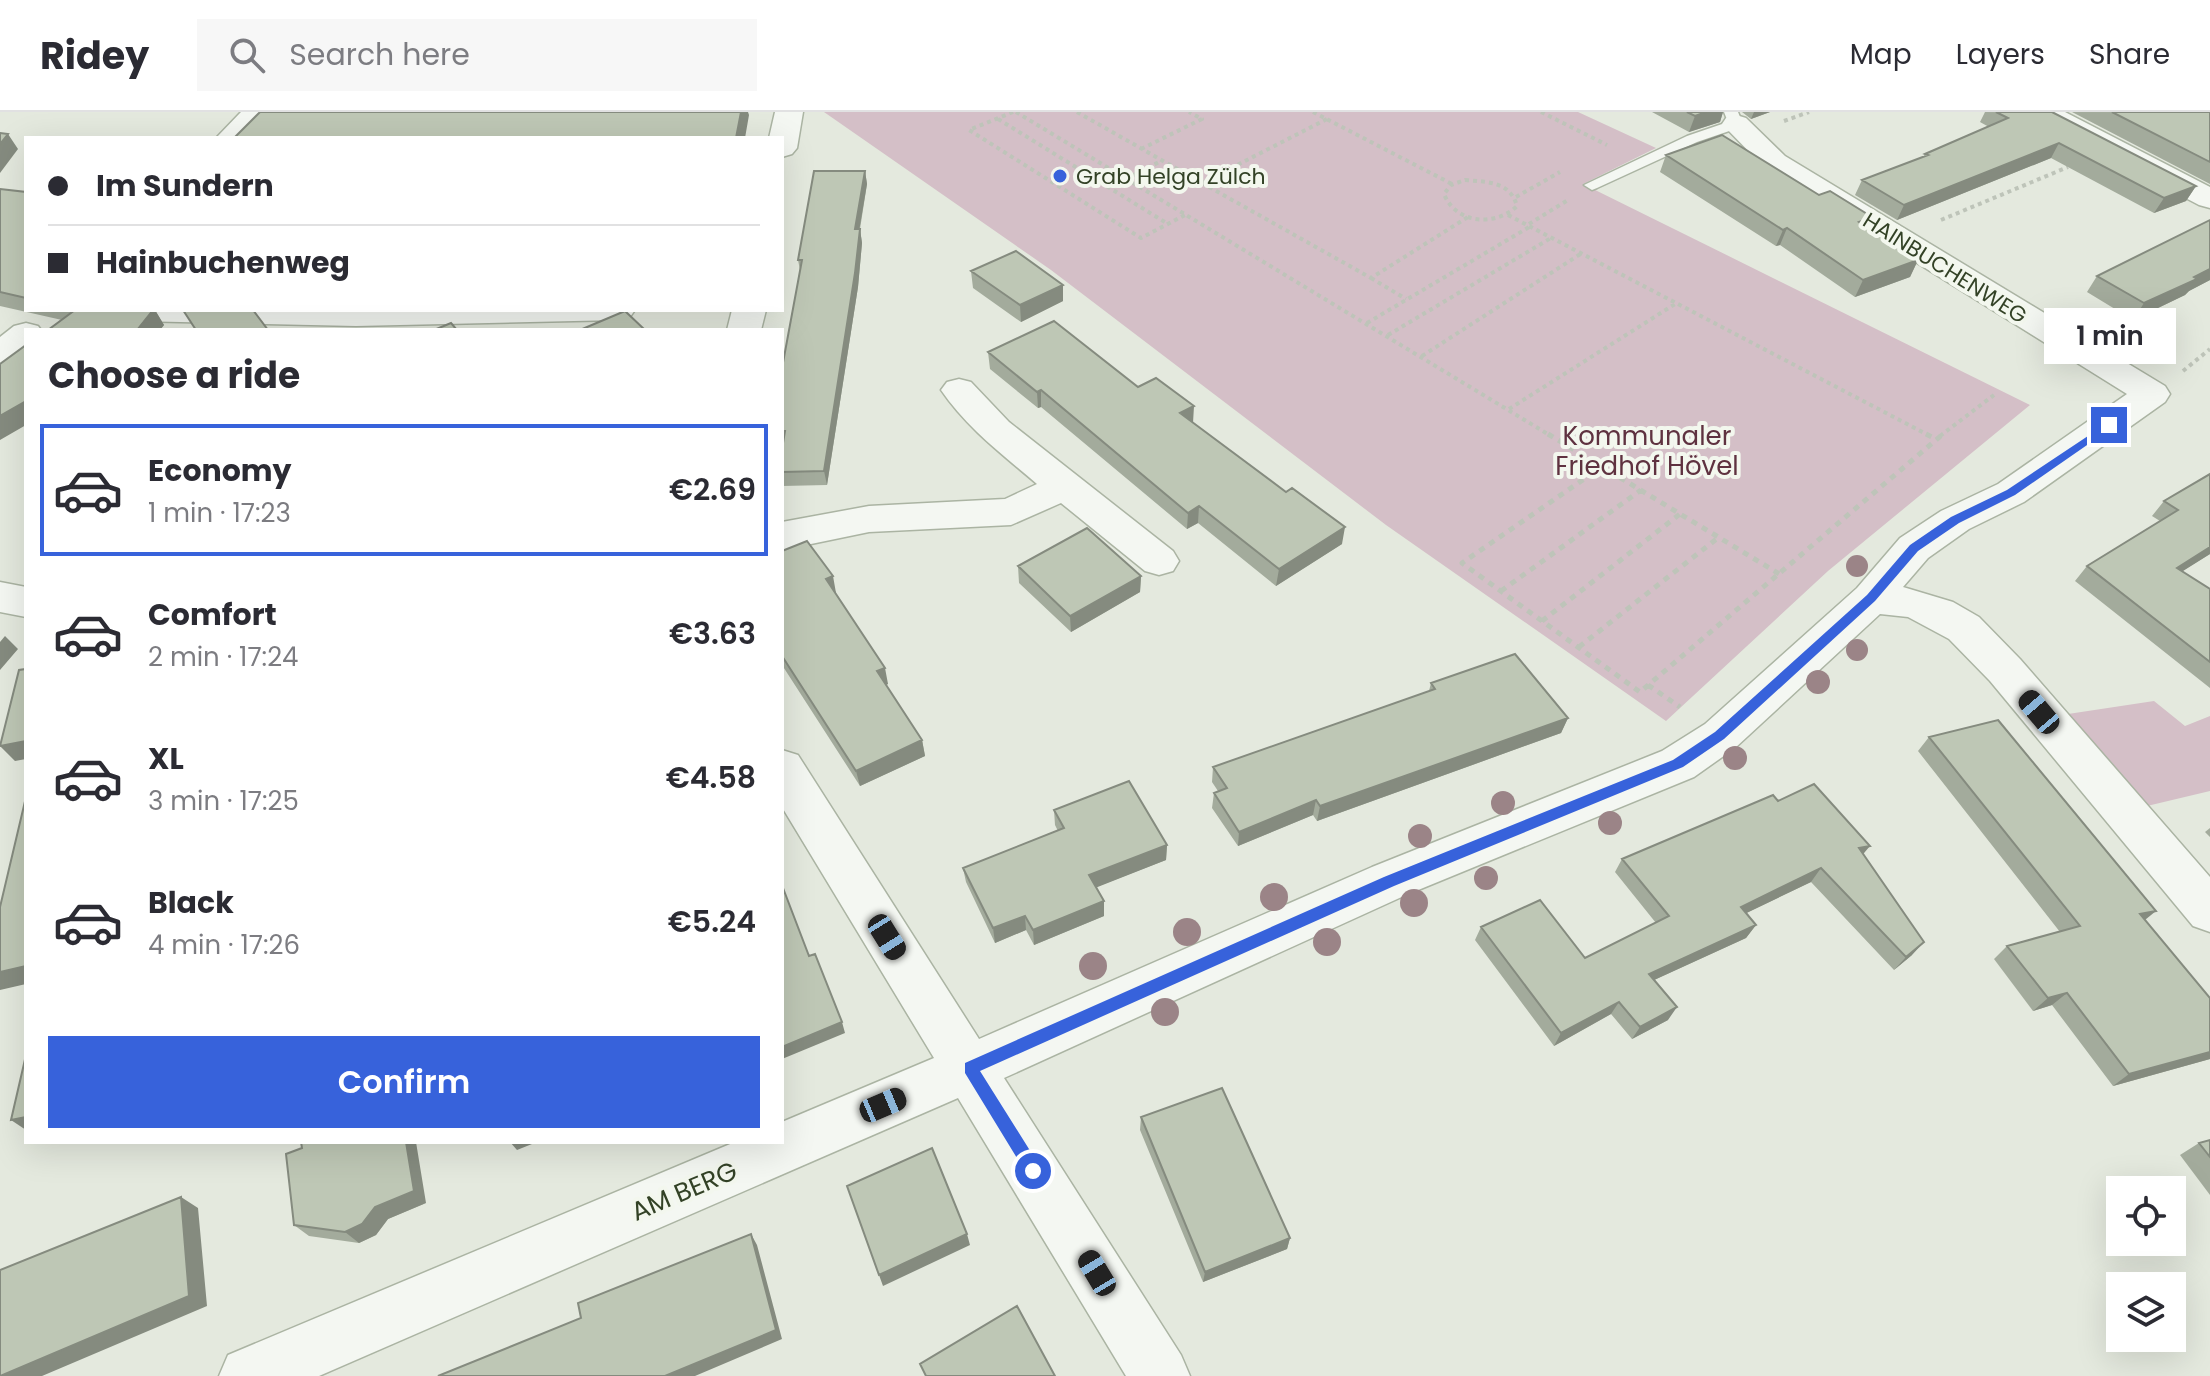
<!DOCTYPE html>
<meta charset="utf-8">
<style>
body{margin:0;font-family:Poppins,sans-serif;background:#f7f7f7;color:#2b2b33;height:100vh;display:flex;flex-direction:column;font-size:30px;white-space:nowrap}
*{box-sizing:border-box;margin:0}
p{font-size:26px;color:#7c7c81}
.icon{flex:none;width:44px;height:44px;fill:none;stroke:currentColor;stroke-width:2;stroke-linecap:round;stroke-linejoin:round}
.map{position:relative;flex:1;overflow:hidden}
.details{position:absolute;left:24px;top:216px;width:760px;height:816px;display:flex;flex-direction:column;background:#fff;border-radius:0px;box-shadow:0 8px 32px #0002}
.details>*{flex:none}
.top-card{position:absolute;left:24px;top:24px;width:760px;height:176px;border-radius:0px;box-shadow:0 8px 32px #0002;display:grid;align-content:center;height:176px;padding:0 24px;background:#fff}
.controls{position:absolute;left:2106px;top:1064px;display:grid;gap:16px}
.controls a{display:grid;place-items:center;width:80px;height:80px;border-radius:0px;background:#fff;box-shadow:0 8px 32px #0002;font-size:40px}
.end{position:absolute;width:36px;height:36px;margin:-18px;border:10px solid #3762db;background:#fff;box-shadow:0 0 0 4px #fff}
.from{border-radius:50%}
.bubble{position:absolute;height:56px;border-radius:0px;background:#fff;box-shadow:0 8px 32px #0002;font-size:26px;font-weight:600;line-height:56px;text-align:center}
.car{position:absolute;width:24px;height:48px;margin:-24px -12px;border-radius:10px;box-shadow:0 0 6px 2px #0007;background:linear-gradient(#222 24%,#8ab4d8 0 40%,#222 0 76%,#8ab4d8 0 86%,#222 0)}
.top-card b{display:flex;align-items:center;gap:28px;height:76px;font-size:30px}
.top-card b+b{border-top:2px solid #e1e1e2}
.top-card i{width:20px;height:20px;background:#2b2b33}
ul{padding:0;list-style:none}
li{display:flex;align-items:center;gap:24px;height:132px;margin:0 16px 12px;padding:0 8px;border:4px solid transparent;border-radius:0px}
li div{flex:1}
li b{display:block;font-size:30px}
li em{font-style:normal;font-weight:600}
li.active{border-color:#3762db}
li>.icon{width:72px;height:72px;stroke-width:1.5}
h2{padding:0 24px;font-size:36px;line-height:96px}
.cta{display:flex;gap:16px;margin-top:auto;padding:16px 24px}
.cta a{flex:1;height:92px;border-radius:0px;background:#3762db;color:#fff;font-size:32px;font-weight:600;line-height:92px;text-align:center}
header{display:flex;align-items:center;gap:48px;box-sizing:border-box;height:112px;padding:0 40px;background:#fff;border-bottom:2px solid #e1e1e2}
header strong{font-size:38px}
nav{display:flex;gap:44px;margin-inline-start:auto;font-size:28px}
.search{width:560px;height:72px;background:#f7f7f7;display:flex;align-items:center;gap:20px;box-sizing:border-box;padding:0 28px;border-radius:0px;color:#7c7c81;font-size:30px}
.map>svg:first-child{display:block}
.green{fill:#d4bfc7}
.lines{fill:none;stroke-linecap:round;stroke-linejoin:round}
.service-casing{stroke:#abb4a3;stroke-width:3}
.minor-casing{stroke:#abb4a3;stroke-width:3}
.path-far1{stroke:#bec4b9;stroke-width:4;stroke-dasharray:4 4;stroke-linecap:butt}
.path{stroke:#bec4b9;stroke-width:5;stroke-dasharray:6 6;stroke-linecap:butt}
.service{fill:#f4f7f2;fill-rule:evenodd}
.minor{fill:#f4f7f2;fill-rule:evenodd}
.tree{fill:#9b8487}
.wall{fill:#a3ab9c}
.shaded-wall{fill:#858b7f}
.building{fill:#bec7b5;stroke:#858b7f;stroke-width:2}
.route{fill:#3762db}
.poi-dot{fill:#3762db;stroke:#f3f7ee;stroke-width:3}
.labels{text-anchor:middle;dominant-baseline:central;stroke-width:8;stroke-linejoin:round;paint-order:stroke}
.far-poi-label{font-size:22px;fill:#334226;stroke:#f3f7ee;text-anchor:start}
.far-street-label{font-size:22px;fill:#334226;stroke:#f3f7ee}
.park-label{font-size:26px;fill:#5f3240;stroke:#f3f7ee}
.street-label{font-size:26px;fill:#334226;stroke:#f3f7ee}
</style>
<header>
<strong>Ridey</strong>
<div class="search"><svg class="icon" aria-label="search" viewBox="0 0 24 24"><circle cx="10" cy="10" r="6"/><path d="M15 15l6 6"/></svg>Search here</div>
<nav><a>Map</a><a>Layers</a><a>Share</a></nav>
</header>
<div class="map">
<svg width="2210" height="1264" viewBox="0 0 2210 1264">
<rect width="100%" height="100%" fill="#e4e9de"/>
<path class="green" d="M824 0H1578L1656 36 1583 72 2030 293 1828 459 1666 609 1386 413 1051 158Z
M2154 589 2185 614 2210 604V679L2147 694 2068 602Z"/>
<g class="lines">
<defs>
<path id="service" d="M1724 0H1738L1743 12 1741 15 1697 30 1597 76 1592 78 1584 73 1687 24 1728 10Z"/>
<path id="minor" d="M241 0H271L247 26H216Z
M775 0H803L797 36 792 42 782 45V26H769Z
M2029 0H2065L2210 75V96L2199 93 2033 6Z
M1736 3 1746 6 1785 44 2165 274 2170 282 2165 290 2024 390 1969 417 1928 446 1903 475 1953 490 1979 505 2020 547 2210 765V820L2193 814 1990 569 1949 527 1908 505 1880 502 1735 636 1694 665 1406 783 1004 966 1181 1243 1190 1264H1126L958 986 319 1264H219L228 1243 735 1030H782V1010L934 946 782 695V638L798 643 979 927 1372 755 1662 639 1705 612 1857 476 1900 426 1941 399 1998 372 2127 282 1765 56 1722 12 1726 6Z
M77 198H635L630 205 618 208 356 214 94 208 82 205Z
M732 198H766L761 218H727Z
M26 211 38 214 41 218H26V238L12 249 0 253V225L14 214Z
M959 267 971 270 1009 310 1173 439 1179 449 1173 459 1159 463 1145 459 1061 391 1011 413 869 420 782 438V410L869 394 1005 387 1037 372C1003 343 966 315 941 278L947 270Z
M0 470 26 475V505L0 500Z"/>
</defs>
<use href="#service" class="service-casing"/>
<use href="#minor" class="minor-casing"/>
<path class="path-far1" d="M1013 0 969 18 1141 126 1185 103
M1016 0 1551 324
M1077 0 1202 71 1327 7
M1313 0 1452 72
M1541 0 1607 33
M998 7 1168 112
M1784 9 1809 0
M1141 37 1202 7 1189 0
M1126 67 1161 49
M1465 68C1487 70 1510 69 1517 94 1495 115 1456 112 1444 82L1451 73Z
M1202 71 1371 166 1468 105
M1516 85 1560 60
M1508 103 1930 324
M1941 108 2068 55
M1529 112 1568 88
M1371 166 1406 187
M1367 211 1531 114
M1388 223 1551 126
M1422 244 1582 141
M2183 259 2210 237
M1509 297 1675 192
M1940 324 1994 283"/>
<path class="path" d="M1548 322 1781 463
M1926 322 1936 327
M1603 354 1462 451 1640 580 1943 322
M1501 479 1641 378
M1542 509 1680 402
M1579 535 1719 425
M1648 573 1680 595"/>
<use href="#service" class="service"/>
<use href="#minor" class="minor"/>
</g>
<g class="tree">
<circle cx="1857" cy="454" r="11"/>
<circle cx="1857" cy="538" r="11"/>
<circle cx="1818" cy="570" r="12"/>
<circle cx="1735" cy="646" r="12"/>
<circle cx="1503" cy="691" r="12"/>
<circle cx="1610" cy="711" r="12"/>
<circle cx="1420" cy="724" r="12"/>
<circle cx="1486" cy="766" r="12"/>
<circle cx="1274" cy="785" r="14"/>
<circle cx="1414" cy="791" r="14"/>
<circle cx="1187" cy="820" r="14"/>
<circle cx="1327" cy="830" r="14"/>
<circle cx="1093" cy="854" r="14"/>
<circle cx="1165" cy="900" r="14"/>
</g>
<path class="wall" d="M1652 0H1723L1720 10 1689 20Z
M1742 0H1770L1751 7Z
M1985 0H2051L2196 74 2186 89 2154 101 2051 46 1897 108 1855 83 1862 68 1923 45 1925 42 1989 15 1980 10Z
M2072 0H2210V72Z
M1666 43 1819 83 1872 105 1867 115 1918 148 1910 165 1855 185 1780 133 1776 134 1660 60Z
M865 59 867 72 860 117 862 131 858 175 827 373 782 374V255L800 158 798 148Z
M0 77 26 80V198H155L164 213 160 218H48L62 208 0 194Z
M971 159 1063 173V189L1021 210 973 176Z
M2097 164 2210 168 2189 179 2185 183 2133 208 2087 180Z
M988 240 1138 275 1193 311 1342 432 1276 474 1198 411 1187 417 1041 295 1038 296 990 257Z
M2210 362V442L2182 459 2210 477V576L2075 469 2087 454 2160 409 2152 404 2164 389Z
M782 439 836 481H835L888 572 886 573 922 628 925 644 860 674 782 553Z
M1018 454 1141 464 1140 480 1071 520 1019 471Z
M1431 571 1568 606 1561 621 1317 709 1313 703 1238 734 1212 696 1214 681 1218 679 1212 670 1213 655 1429 579Z
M1929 625 2145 808 2210 886V947L2113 974 2052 893 2033 899 1994 847 2007 834 2060 820 1918 639Z
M1778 689 1863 742 1912 843 1894 858 1811 770 1746 801 1756 813 1746 826 1654 868 1668 908 1632 927 1611 902 1554 934 1475 828 1481 815 1585 846 1656 811 1615 760 1622 747Z
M1054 698 1167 733 1166 748 1096 775 1104 804 1034 833 1026 818 995 831 966 770 963 756 1058 719 1055 713Z
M2210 716V725L2205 720Z
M1141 1005 1290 1126 1287 1137 1203 1170 1140 1018Z
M2210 1028V1083L2180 1043 2199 1031Z
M426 1091 388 1107 376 1123 359 1131 309 1124 294 1113Z"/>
<path class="shaded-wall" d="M741 0H748L749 3 745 26H736Z
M1706 0H1723L1720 10 1689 20 1695 4Z
M1754 0H1770L1751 7Z
M8 22 18 37 0 61V32Z
M2059 31 2051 46 1897 108 1904 93Z
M865 59 867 72 857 131 855 117Z
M2196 74 2186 89 2154 101 2164 86Z
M1872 105 1864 121 1859 110Z
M1787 116 1780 133 1776 134 1783 118Z
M860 117 862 131 858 175 827 373 824 359Z
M1918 148 1910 165 1855 185 1863 168Z
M2210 157V168L2189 179 2185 183 2133 208 2144 191Z
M1063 173V189L1021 210 1020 193Z
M153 198H155L164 213 160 218H137Z
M1041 278V295L1038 296 1037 280Z
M26 289V313L0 328V304Z
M1194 294 1193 311 1180 301Z
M1199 394 1198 411 1187 417 1188 401Z
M1345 415 1342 432 1276 474 1279 457Z
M2210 435V442L2164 471 2177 456Z
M833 464 836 481 829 484 826 467Z
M1141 464 1140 480 1071 520 1070 504Z
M5 524 18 537 0 558V530Z
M885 556 888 572 880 575 877 559Z
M1568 606 1561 621 1317 709 1320 694Z
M922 628 925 644 860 674 856 659Z
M26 629V647L15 649 0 634Z
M1316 688 1313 703 1238 734 1239 720Z
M1167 733 1166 748 1090 778 1089 763Z
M1870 734 1859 747V736Z
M1821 756 1811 770 1732 808 1741 795Z
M1104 789V804L1034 833 1033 818Z
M2156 799 2140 812V802Z
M1025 804 1026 818 995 831 993 816Z
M1756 813 1746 826 1641 874 1649 862Z
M1924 830 1912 843 1894 858 1906 845Z
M26 854V872L0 878V860Z
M2067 881 2052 893 2033 899 2048 886Z
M1619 890 1611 902 1554 934 1561 921Z
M1677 895 1668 908 1632 927 1640 915Z
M842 910 845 921 782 947V935Z
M2210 940V947L2113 974 2129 962Z
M26 1005V1018L11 1008Z
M406 1030H416L426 1091 388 1107 376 1123 359 1131 345 1120 375 1095Z
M510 1030H537L517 1038Z
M181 1085 198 1096 207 1194 42 1264H0Z
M751 1122 757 1133 782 1227 695 1264H665Z
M967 1122 970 1133 883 1174 879 1163Z
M1290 1126 1287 1137 1203 1170 1205 1160Z"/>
<path class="building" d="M260 0H741L736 26H234Z
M1687 0H1706L1695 4Z
M1996 0H2052L2196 74 2164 86 2059 31 1904 93 1862 68 1928 43 1925 42 2008 6Z
M2112 0H2210V50Z
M0 21 8 22 0 32Z
M1722 23 1819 83 1830 79 1872 105 1859 110 1918 148 1863 168 1787 116 1783 118 1666 43Z
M814 59H865L855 117H860L855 161 824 359 782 360V337L785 319H782V256L802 148H798Z
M0 77 26 80V186L0 180Z
M2210 108V157L2194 165 2197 167 2144 191 2097 164Z
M1016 139 1063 173 1020 193 971 159Z
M75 198H153L137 218H48Z
M183 198H253L268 218H196Z
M625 199 645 218H580Z
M1054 209 1138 275 1156 266 1194 294 1180 301 1286 380 1292 376 1345 415 1279 457 1199 394 1188 401 1041 278 1037 280 988 240Z
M451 211 457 218H434Z
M26 233V289L0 304V252Z
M2210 362V435L2177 456 2210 477V550L2087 454 2178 398 2164 389Z
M1087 416 1141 464 1070 504 1018 454Z
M807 429 833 464 826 467 885 556 877 559 922 628 856 659 782 544V439Z
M1515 542 1568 606 1320 694 1316 688 1239 720 1214 681 1227 676 1213 655 1435 577 1431 571Z
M26 557V629L0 634 19 558Z
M1998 608 2156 799 2140 802 2210 886V940L2129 962 2067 881 2048 886 2007 834 2080 814 1929 625Z
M1129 669 1167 733 1089 763 1104 789 1033 818 1025 804 993 816 963 756 1064 716 1054 698Z
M1814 672 1870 734 1859 736 1924 830 1906 845 1821 756 1741 795 1756 813 1649 862 1677 895 1640 915 1619 890 1561 921 1481 815 1540 788 1585 846 1669 804 1622 747 1773 683 1778 689Z
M26 685V854L0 860V795Z
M783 776 809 844 815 842 842 910 782 935Z
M26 943V1005L11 1008Z
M1222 976 1290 1126 1205 1160 1141 1005Z
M2210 1028V1045L2199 1031Z
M301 1030H406L414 1079 375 1095 362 1112 345 1120 294 1113 286 1042 302 1036Z
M932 1036 967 1122 879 1163 847 1074Z
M181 1085 189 1184 0 1264V1158Z
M751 1122 776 1218 665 1264H438L581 1206 578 1191Z
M1017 1194 1055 1264H926L920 1252Z"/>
<path class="route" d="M2109 310 2115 313 2113 315 2015 383 1959 411 1918 439 1875 489 1724 627 1683 655 1394 774 980 959 1039 1053V1064H1028L965 961V951L1384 765 1673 648 1715 620 1867 483 1910 433 1951 405 2007 378Z"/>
<circle class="poi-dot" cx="1060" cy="64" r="8"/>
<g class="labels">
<g class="far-poi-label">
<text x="1076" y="64">Grab Helga Zülch</text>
</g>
<g class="far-street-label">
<text transform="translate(1945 156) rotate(32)">HAINBUCHENWEG</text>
</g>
<g class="park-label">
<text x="1647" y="324">Kommunaler<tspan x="1647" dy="30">Friedhof Hövel</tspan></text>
</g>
<g class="street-label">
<text transform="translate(684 1079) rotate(-23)">AM BERG</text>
</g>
</g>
</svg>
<div class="controls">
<a><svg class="icon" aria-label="locate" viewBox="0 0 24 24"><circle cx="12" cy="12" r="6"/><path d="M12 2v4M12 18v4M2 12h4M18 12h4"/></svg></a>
<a><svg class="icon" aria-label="layers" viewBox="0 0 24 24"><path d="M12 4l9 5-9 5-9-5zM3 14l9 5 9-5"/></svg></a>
</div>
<i class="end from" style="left:1033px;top:1059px"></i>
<i class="end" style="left:2109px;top:313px"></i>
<div class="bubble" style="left:2044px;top:196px;width:132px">1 min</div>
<i class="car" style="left:2039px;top:600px;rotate:320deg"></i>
<i class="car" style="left:887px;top:825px;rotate:148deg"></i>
<i class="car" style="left:883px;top:993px;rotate:67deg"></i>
<i class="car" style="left:1097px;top:1161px;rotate:329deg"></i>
<div class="top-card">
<b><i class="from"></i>Im Sundern</b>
<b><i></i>Hainbuchenweg</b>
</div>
<section class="details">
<h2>Choose a ride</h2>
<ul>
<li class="active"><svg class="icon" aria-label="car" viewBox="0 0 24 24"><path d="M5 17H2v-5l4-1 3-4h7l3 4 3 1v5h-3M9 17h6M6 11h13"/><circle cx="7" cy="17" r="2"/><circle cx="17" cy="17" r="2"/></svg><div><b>Economy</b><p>1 min · 17:23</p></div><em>€2.69</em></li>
<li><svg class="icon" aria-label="car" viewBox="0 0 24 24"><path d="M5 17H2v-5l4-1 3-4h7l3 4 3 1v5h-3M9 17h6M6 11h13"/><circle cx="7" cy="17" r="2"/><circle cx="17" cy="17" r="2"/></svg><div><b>Comfort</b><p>2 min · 17:24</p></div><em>€3.63</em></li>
<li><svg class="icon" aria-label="car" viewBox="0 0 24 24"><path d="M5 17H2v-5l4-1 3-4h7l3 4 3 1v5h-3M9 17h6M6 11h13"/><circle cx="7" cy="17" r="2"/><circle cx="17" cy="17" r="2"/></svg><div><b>XL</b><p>3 min · 17:25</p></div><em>€4.58</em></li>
<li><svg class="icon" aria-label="car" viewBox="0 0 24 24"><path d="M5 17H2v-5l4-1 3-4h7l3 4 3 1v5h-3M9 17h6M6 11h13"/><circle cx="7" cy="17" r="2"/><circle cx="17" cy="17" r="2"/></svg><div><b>Black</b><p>4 min · 17:26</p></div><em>€5.24</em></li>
</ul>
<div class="cta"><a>Confirm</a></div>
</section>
</div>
